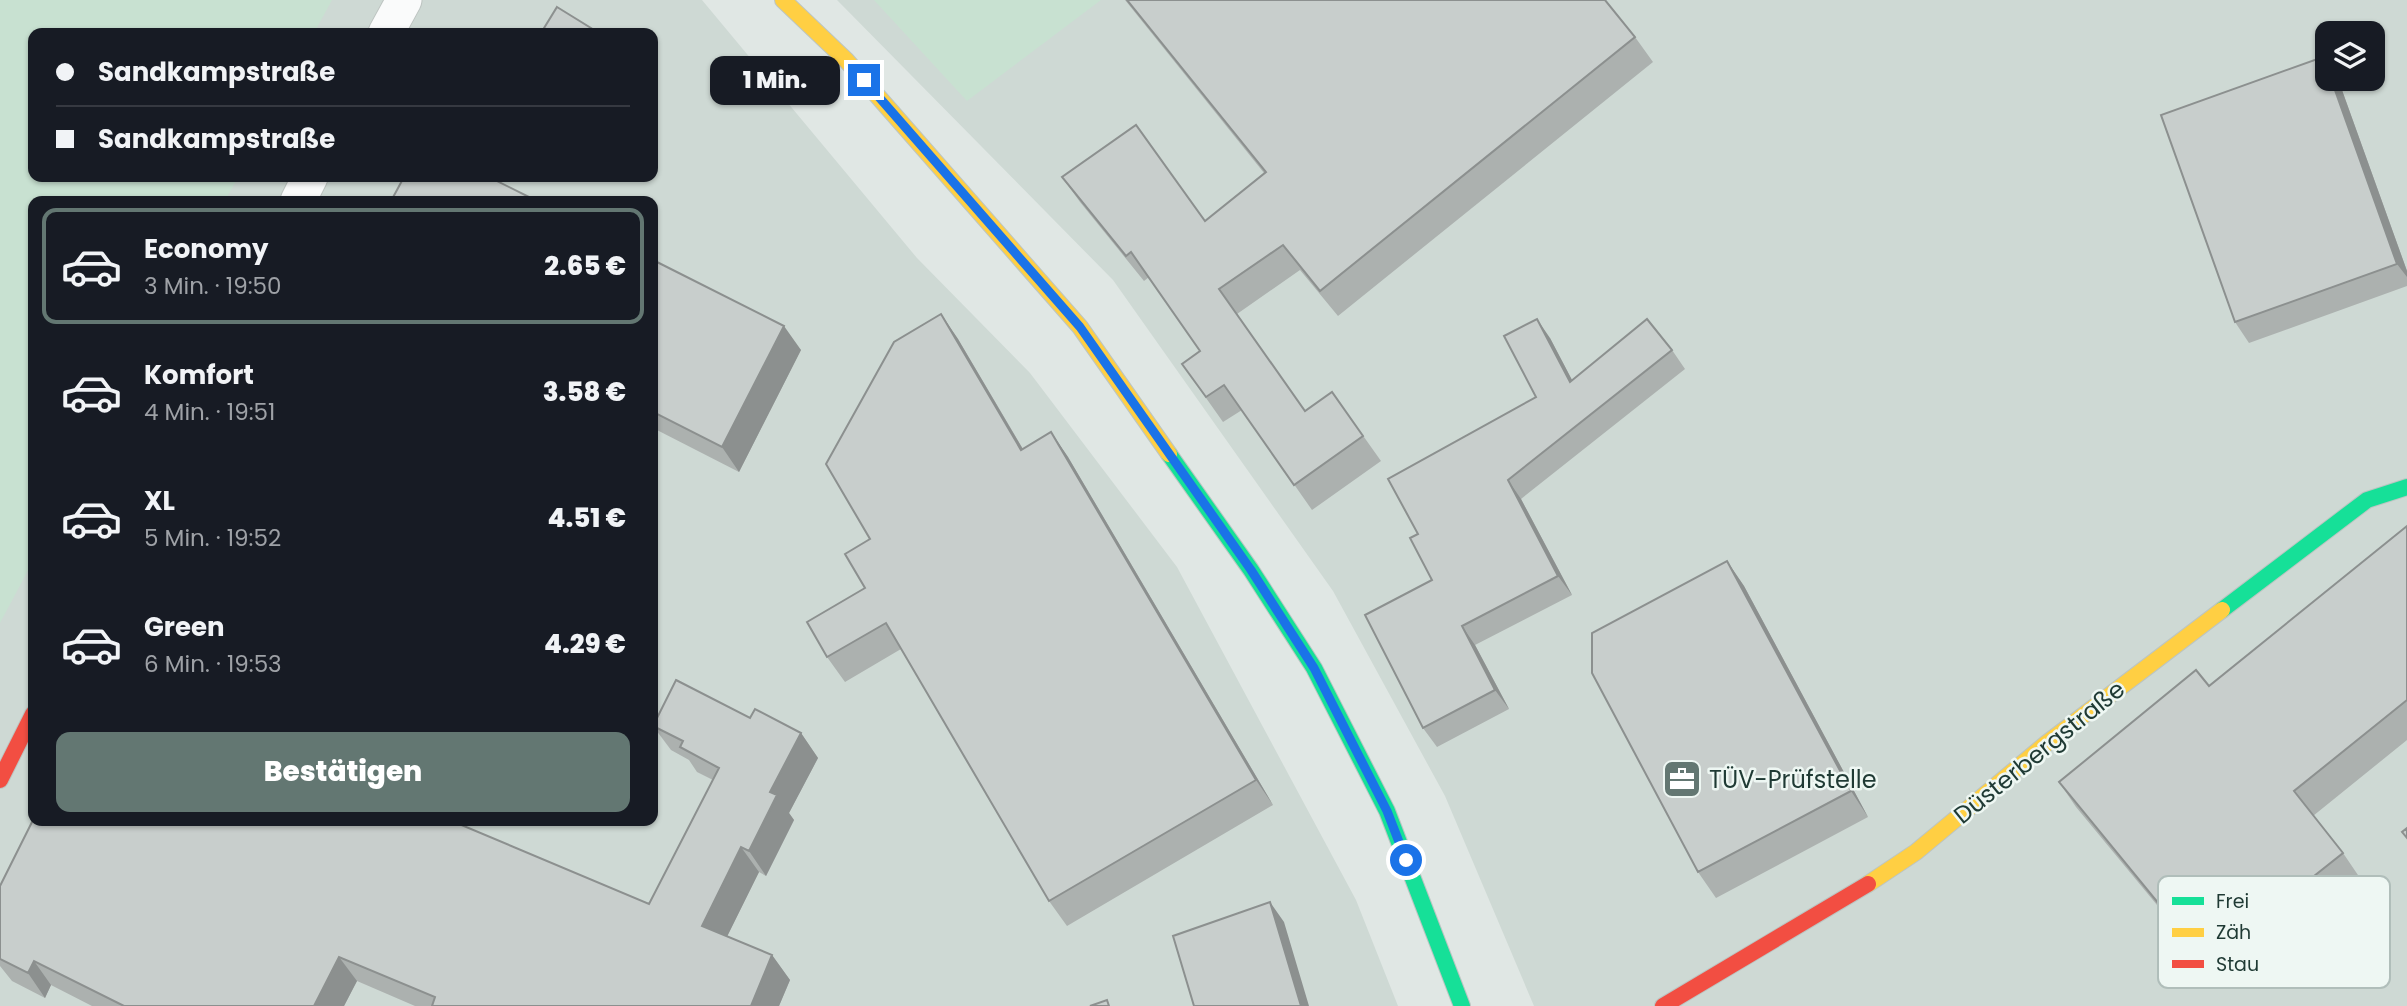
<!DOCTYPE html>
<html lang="de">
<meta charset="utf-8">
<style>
body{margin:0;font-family:Poppins,sans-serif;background:#242831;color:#f1f3f6;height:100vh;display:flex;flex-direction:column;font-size:26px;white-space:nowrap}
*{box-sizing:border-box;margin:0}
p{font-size:23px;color:#9ea1a6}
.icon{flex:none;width:38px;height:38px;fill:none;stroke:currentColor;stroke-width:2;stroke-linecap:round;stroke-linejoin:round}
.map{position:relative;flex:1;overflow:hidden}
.details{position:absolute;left:28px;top:196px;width:630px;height:630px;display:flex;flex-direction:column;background:#171b24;border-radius:14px;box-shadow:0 2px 5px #0004}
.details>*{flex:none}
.banner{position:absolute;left:28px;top:28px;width:630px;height:154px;border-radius:14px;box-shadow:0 2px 5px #0004;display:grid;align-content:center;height:154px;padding:0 28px;background:#171b24}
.controls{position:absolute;left:2315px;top:21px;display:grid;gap:14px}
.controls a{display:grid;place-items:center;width:70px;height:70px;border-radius:14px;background:#171b24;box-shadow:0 2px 5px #0004;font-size:35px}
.end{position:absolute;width:32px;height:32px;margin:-16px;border:9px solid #1a73e8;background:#fff;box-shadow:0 0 0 4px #fff}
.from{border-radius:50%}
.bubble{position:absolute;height:49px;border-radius:14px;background:#171b24;box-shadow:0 2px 5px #0004;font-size:23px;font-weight:800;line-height:49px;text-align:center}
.banner b{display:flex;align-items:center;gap:24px;height:66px;font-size:26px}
.banner b+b{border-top:2px solid #363941}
.banner i{width:18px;height:18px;background:#f1f3f6}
ul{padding:12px 0 0;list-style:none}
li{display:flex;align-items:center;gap:21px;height:116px;margin:0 14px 10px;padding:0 14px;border:4px solid transparent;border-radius:14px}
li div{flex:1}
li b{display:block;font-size:26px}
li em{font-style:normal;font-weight:800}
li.on{border-color:#637772}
li>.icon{width:63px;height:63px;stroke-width:1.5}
.action{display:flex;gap:14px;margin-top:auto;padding:14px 28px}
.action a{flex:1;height:80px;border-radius:14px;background:#637772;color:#fff;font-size:28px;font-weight:800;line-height:80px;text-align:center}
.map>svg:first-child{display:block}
.built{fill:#ced9d4;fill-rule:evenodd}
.green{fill:#c8e1d1}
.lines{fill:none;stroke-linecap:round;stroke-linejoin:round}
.street-casing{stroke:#bdc4c1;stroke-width:37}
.fast-casing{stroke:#bcc5c2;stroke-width:18}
.slow-casing{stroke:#bcc5c2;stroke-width:18}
.jam-casing{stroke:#bcc5c2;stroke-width:18}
.street{stroke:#fafbfb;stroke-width:35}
.fast{stroke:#16e098;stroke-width:16}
.slow{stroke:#ffcf43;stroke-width:16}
.jam{stroke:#f24e42;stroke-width:16}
.wall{fill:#acb1af}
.shaded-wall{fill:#8c908f}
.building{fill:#c8cecc;stroke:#8c908f;stroke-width:2}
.route{stroke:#1a73e8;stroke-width:9}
.labels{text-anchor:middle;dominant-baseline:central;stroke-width:5;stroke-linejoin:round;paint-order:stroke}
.street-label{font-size:24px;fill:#1f3a34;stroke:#eef7f3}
.poi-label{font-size:24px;fill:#1f3a34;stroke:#eef7f3;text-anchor:start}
.key{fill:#eef7f3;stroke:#b0beba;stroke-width:2}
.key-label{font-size:19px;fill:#1f3a34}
</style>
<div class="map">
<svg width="2407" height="1006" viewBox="0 0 2407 1006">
<rect width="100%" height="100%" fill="#e0e7e4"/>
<path class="built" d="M0 0H702L917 258 1030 373 1177 567 1356 900 1398 1006H0ZM33 33H653V177H33ZM33 201H653V821H33Z
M837 0H2407V1006H1534L1445 796 1333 591 1113 280ZM2328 33H2373V79H2328Z"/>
<path class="green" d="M0 0H332L314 33H33V177H238L225 201H33V561L0 623Z
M874 0H1101L967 101Z"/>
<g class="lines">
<defs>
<path id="street" d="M386 33 404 0
M298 201 310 177"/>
<path id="fast" d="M1169 454 1251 570 1314 668 1387 811 1462 1006
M2222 610 2367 500 2407 487"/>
<path id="slow" d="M783 0 846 60 1080 327 1169 454
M1868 884 1916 852 2047 743 2222 610"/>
<path id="jam" d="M0 780 33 714
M1663 1006 1868 884"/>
</defs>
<use href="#street" class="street-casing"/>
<use href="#fast" class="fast-casing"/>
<use href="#slow" class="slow-casing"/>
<use href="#jam" class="jam-casing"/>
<use href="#street" class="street"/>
<use href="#fast" class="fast"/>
<use href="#slow" class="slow"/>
<use href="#jam" class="jam"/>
</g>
<path class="wall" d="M1125 0H1605L1635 37 1653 62 1338 316 1300 270 1237 314 1305 411 1332 392 1381 461 1312 510 1242 410 1223 422 1182 364 1200 351 1149 277 1144 281 1080 202 1062 177 1205 221 1264 173Z
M2323 57 2328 64V79H2338L2407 271V286L2249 343 2235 322Z
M653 260 801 350 739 472 653 428Z
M941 314 958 339 1023 449 1051 432 1068 457 1273 805 1067 926 1049 901 901 649 845 682 827 657 865 588Z
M1550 338 1572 380 1672 350 1685 369 1521 499 1572 595 1475 645 1509 709 1437 747 1423 728 1432 580 1418 534 1536 397Z
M2407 526V740L2313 816 2343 853 2360 878 2293 933 2269 905 2212 938 2195 951 2076 807 2059 782 2209 686Z
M1727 561 1744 586 1868 817 1716 898 1698 872Z
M750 718 801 733 818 758 789 813 794 820 766 876 759 872 727 936 772 955 790 980 779 1006H415L357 981 344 1006H92L51 985 45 998 12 981 0 966V886L649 904 713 780 697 772 689 760 671 750 653 726Z"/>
<path class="shaded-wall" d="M2331 79H2338L2407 271V277L2397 264Z
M941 314 958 339 1038 475 1021 450Z
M1537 319 1550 338 1583 401 1570 382Z
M784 326 801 350 739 472 722 447Z
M1051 432 1068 457 1273 805 1256 780Z
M1508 480 1521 499 1572 595 1558 576Z
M1727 561 1744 586 1868 817 1851 791Z
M1462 626 1475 645 1509 709 1495 690Z
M801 733 818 758 789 813 794 820 766 876 749 851 770 792Z
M741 847 759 872 720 951 702 926Z
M1270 902 1284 922 1309 1006H1301Z
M772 955 790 980 779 1006H751Z
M339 957 357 981 344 1006H314Z
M34 961 51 985 45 998 28 973Z"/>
<path class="building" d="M1127 0H1605L1635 37 1320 291 1283 245 1219 289 1305 411 1332 392 1363 436 1294 485 1224 385 1206 397 1182 364 1200 351 1131 252 1126 256 1062 177 1136 125 1205 221 1266 172Z
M557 7 599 33H541Z
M2323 57 2328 70V79H2331L2397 264 2235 322 2161 115Z
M404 177H489L537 201H391Z
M653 260 784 326 722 447 653 412Z
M941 314 1021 450 1051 432 1256 780 1049 901 886 623 827 657 807 622 865 588 845 554 870 539 826 464 894 342Z
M1537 319 1570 382 1647 319 1672 350 1508 480 1558 576 1462 626 1495 690 1423 728 1365 615 1432 580 1410 538 1418 534 1388 479 1536 397 1504 336Z
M2407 526V700L2294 791 2343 853 2275 907 2251 879 2194 912 2177 926 2059 782 2196 670 2209 686Z
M1727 561 1851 791 1698 872 1592 673V633Z
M676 680 750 718 755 709 801 733 770 792 777 795 749 851 741 847 702 926 772 955 751 1006H432L435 997 339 957 314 1006H124L34 961 28 973 0 959V886L33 820 452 821 649 904 719 768 680 747 683 741 653 726Z
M2407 828V838L2402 832Z
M1270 902 1301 1006H1194L1173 936Z
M1107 1000 1109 1006H1090Z"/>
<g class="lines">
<path class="route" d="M864 80 1080 327 1251 570 1314 668 1387 811 1406 860"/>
</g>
<defs>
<symbol id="office-square" viewBox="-11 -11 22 22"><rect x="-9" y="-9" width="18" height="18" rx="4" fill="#637772" stroke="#eef7f3"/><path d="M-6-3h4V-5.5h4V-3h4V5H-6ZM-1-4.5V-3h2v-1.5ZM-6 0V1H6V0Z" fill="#fff"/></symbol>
</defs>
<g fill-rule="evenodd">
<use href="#office-square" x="1660" y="757" width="44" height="44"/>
</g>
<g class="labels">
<g class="street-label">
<text transform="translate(2039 752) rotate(-39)">Düsterbergstraße</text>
</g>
<g class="poi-label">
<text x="1709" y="779">TÜV-Prüfstelle</text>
</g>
</g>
<rect x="2158" y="876" width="232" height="112" rx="10" class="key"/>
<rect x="2172" y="897" width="32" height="8" fill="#16e098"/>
<rect x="2172" y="928" width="32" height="9" fill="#ffcf43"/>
<rect x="2172" y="960" width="32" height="8" fill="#f24e42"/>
<g class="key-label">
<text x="2216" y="908">Frei</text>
<text x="2216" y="939">Zäh</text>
<text x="2216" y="971">Stau</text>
</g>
</svg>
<div class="controls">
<a><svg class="icon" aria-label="layers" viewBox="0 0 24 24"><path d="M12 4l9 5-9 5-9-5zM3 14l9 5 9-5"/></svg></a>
</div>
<i class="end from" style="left:1406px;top:860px"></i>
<i class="end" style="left:864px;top:80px"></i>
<div class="bubble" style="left:710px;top:56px;width:130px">1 Min.</div>
<div class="banner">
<b><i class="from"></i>Sandkampstraße</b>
<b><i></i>Sandkampstraße</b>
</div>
<section class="details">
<ul>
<li class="on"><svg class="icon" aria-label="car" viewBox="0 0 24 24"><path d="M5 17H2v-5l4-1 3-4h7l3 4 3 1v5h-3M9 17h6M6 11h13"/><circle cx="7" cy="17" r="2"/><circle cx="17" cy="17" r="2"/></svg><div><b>Economy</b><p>3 Min. · 19:50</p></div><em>2.65 €</em></li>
<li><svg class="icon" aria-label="car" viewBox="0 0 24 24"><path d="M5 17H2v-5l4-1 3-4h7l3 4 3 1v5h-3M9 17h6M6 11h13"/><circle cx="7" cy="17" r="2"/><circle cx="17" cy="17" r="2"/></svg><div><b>Komfort</b><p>4 Min. · 19:51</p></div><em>3.58 €</em></li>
<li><svg class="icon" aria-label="car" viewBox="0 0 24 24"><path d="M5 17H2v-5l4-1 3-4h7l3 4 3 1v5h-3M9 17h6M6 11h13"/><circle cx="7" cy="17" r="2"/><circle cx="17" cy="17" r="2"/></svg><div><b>XL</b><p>5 Min. · 19:52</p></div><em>4.51 €</em></li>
<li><svg class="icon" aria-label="car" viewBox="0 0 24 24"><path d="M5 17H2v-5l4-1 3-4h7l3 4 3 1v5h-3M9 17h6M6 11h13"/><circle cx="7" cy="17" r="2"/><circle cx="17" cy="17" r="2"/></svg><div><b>Green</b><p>6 Min. · 19:53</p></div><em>4.29 €</em></li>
</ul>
<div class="action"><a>Bestätigen</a></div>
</section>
</div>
